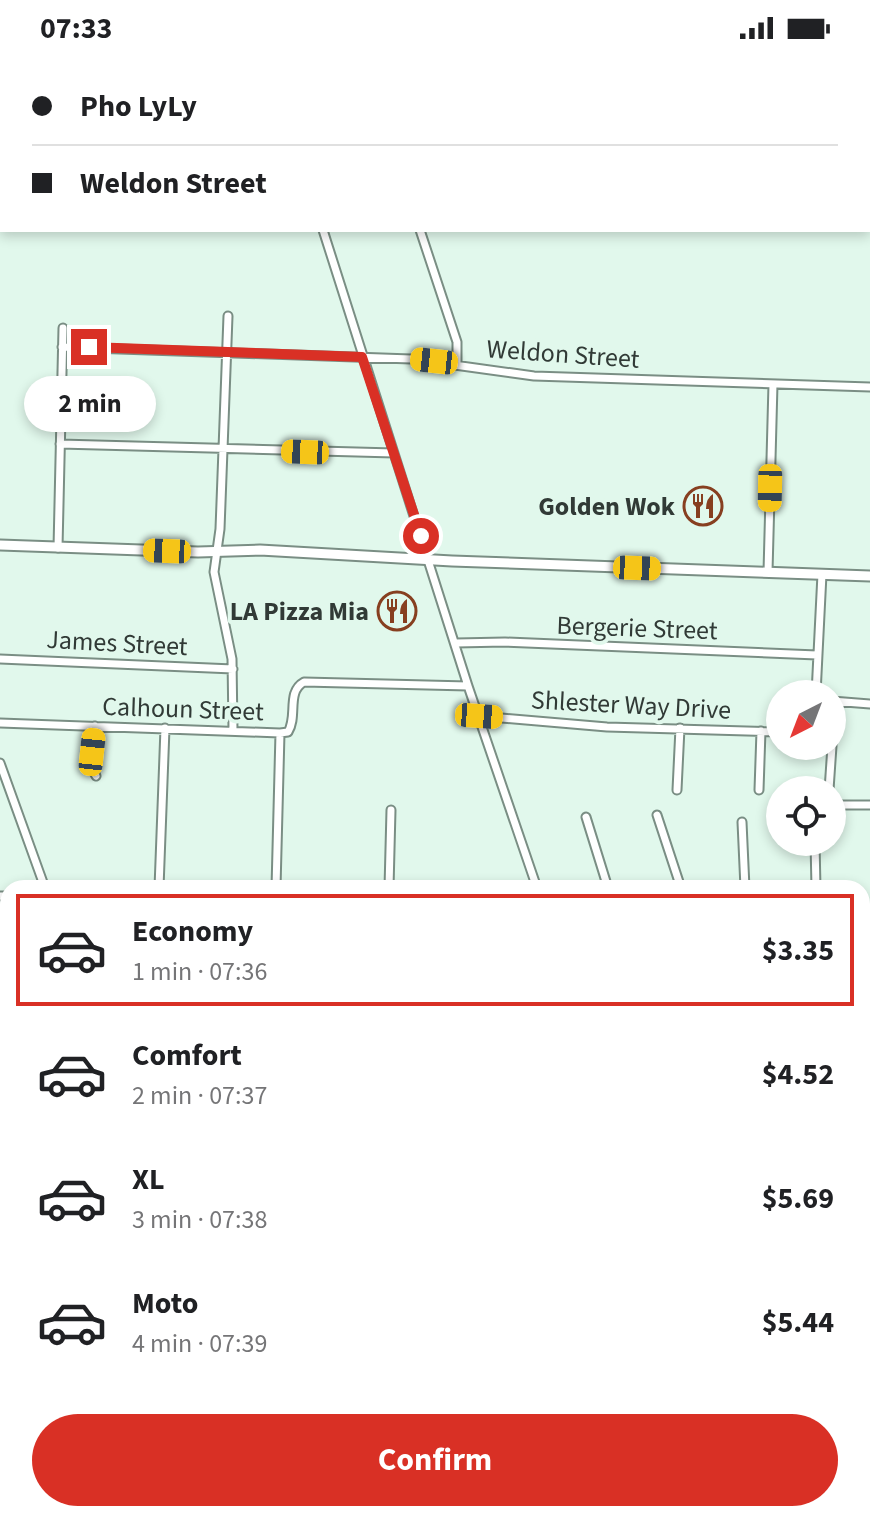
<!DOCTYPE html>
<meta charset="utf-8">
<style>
body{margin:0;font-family:"Source Sans 3",sans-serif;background:#f2f2f2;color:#202124;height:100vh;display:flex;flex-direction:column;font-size:30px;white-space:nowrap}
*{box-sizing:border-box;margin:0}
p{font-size:26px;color:#757577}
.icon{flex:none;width:44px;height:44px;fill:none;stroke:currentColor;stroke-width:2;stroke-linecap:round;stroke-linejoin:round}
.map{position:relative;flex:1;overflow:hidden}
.side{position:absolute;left:0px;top:824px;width:870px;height:642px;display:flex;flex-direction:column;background:#fff;border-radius:24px 24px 0 0;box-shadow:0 4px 12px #0003}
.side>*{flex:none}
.top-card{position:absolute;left:0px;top:0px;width:870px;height:176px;box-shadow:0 4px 12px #0003;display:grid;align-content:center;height:176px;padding:0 32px;background:#fff}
.needle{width:52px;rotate:222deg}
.controls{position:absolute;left:766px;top:624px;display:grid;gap:16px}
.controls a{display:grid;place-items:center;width:80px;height:80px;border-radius:50%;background:#fff;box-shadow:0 4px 12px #0003;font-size:40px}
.end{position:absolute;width:36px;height:36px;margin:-18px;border:10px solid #d93025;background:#fff;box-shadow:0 0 0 4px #fff}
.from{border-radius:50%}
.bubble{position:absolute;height:56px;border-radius:28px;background:#fff;box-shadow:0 4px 12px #0003;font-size:26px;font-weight:700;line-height:56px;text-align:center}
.car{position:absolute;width:24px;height:48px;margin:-24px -12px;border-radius:10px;box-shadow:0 0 6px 2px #0007;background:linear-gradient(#f5c518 24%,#345 0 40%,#f5c518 0 76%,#345 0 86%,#f5c518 0)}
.top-card b{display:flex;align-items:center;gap:28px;height:76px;font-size:30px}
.top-card b+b{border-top:2px solid #e0e0e0}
.top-card i{width:20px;height:20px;background:#202124}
ul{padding:14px 0 0;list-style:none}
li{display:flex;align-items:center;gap:24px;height:112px;margin:0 16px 12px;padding:0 16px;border:4px solid transparent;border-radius:0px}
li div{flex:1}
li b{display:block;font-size:30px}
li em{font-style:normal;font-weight:700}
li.selected{border-color:#d93025}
li>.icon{width:72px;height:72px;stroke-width:1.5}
.primary-button{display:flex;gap:16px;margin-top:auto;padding:16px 32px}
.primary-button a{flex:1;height:92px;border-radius:48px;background:#d93025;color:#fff;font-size:32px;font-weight:700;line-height:92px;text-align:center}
.status{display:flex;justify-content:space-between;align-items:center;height:56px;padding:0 40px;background:#fff;direction:ltr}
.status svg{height:22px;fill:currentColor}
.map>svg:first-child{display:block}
.grass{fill:url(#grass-dots)}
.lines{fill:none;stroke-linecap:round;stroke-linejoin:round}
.minor-casing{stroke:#7a8e84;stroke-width:11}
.major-casing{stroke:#7a8e84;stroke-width:13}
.minor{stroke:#fff;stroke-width:7}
.major{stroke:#fff;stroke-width:9}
.rail{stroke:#4c5752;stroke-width:2;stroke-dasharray:16 8;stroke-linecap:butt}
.route{stroke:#d93025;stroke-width:10}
.labels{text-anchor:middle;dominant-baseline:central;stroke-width:8;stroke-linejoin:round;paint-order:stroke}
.street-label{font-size:26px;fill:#313a36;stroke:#e1f8ec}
.poi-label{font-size:26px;font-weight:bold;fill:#313a36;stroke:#e1f8ec;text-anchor:end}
</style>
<div class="status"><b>07:33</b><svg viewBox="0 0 49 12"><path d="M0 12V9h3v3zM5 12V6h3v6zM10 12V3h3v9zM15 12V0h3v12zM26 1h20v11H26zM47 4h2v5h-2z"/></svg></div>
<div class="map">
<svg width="870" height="1465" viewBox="0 0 870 1465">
<defs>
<pattern id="grass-dots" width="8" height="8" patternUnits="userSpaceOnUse" patternTransform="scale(2)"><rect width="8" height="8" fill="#fbd0bf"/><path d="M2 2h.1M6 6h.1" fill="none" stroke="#d8b3a5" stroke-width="1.8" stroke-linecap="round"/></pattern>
</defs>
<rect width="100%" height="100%" fill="#e1f8ec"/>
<path class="grass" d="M485 1458H631V1465H459L460 1462H485Z"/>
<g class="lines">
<defs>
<path id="minor" d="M463 0 464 2
M554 0V2
M273 2V0
M0 6H2
M0 18H2
M868 26 870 25
M868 36 870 35
M323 174 468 630 537 832
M420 174 457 286V308
M228 260 220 473 214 516 232 603 233 674
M62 291 411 303 534 320 870 331
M60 388 394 397
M58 492 63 272
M768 516 773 328
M456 587 505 586 817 599
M0 603 233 613
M816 638 822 518
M832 645 870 648
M479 660 607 671 780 676
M0 667 280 677 288 676C298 660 286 636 304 626L468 630
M95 670 92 712 96 720
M832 689 835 645
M0 707 45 832
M677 734 680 672
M759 734 761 675
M829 734 832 690
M832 745 837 749H870
M657 759 681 832
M586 761 608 832
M742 766 745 832
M815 786 816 832
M159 832 165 672
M276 832 280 677
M389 832 391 754
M0 840H8
M862 909H870
M862 916 870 941
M0 952H8
M862 1038H870
M0 1138 8 1135
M862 1309 870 1325
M862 1343H870
M0 1410H8
M862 1445 870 1446
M366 1465V1458
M637 1465 638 1458
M773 1465V1458"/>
<path id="major" d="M0 489 198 496 260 494 452 505 870 520
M0 1111 8 1134
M99 1465 100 1458"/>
</defs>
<use href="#minor" class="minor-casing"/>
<use href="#major" class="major-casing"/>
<use href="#minor" class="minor"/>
<use href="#major" class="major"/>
<path class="rail" d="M0 1035 8 1055
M167 1458 169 1465"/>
</g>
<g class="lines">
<path class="route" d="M89 291 362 301 421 480"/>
</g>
<defs>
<symbol id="restaurant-ring" viewBox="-11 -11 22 22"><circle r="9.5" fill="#e1f8ec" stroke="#873f20" stroke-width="1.5"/><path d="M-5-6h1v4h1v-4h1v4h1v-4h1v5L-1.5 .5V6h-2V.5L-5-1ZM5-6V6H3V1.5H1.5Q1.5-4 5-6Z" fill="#873f20"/></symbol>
</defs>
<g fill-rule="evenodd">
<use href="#restaurant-ring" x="681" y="428" width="44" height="44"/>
<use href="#restaurant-ring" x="375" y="533" width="44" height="44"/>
</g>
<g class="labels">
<g class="street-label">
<text transform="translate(563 298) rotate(4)">Weldon Street</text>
<text transform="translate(637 572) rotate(2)">Bergerie Street</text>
<text transform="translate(117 587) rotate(3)">James Street</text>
<text transform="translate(631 649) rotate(3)">Shlester Way Drive</text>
<text transform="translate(183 653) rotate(2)">Calhoun Street</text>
</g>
<g class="poi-label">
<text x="675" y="450">Golden Wok</text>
<text x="369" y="555">LA Pizza Mia</text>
</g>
</g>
</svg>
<div class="controls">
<a><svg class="needle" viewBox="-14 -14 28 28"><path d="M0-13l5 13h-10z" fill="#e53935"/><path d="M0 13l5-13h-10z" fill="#757577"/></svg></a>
<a><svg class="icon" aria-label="locate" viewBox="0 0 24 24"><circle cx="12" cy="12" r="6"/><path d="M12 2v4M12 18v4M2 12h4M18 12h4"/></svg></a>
</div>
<i class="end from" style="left:421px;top:480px"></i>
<i class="end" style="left:89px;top:291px"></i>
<div class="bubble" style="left:24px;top:320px;width:132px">2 min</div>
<i class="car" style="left:434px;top:305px;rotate:276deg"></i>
<i class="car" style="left:305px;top:396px;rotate:272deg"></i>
<i class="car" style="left:770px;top:432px;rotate:181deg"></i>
<i class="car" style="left:167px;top:495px;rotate:272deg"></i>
<i class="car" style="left:637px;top:512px;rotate:92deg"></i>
<i class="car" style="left:479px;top:660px;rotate:94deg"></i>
<i class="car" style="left:92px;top:696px;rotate:6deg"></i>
<div class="top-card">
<b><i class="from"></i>Pho LyLy</b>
<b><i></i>Weldon Street</b>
</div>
<section class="side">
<ul>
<li class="selected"><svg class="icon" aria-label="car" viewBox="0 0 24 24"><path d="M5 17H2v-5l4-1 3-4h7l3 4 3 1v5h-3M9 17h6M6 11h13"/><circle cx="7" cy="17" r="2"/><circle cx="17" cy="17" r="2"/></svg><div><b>Economy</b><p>1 min · 07:36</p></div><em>$3.35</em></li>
<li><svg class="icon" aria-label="car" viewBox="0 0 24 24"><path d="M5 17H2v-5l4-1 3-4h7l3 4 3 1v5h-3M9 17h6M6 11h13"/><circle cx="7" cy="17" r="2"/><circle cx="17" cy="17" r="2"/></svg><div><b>Comfort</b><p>2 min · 07:37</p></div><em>$4.52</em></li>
<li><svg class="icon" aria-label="car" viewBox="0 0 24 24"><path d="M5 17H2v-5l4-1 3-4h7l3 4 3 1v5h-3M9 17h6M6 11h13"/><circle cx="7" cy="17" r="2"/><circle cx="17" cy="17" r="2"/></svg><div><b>XL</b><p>3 min · 07:38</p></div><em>$5.69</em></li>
<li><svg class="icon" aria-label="car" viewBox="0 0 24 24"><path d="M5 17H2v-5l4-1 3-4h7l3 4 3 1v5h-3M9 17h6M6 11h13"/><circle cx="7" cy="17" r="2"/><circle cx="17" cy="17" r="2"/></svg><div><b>Moto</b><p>4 min · 07:39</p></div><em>$5.44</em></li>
</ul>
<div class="primary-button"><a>Confirm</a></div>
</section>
</div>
